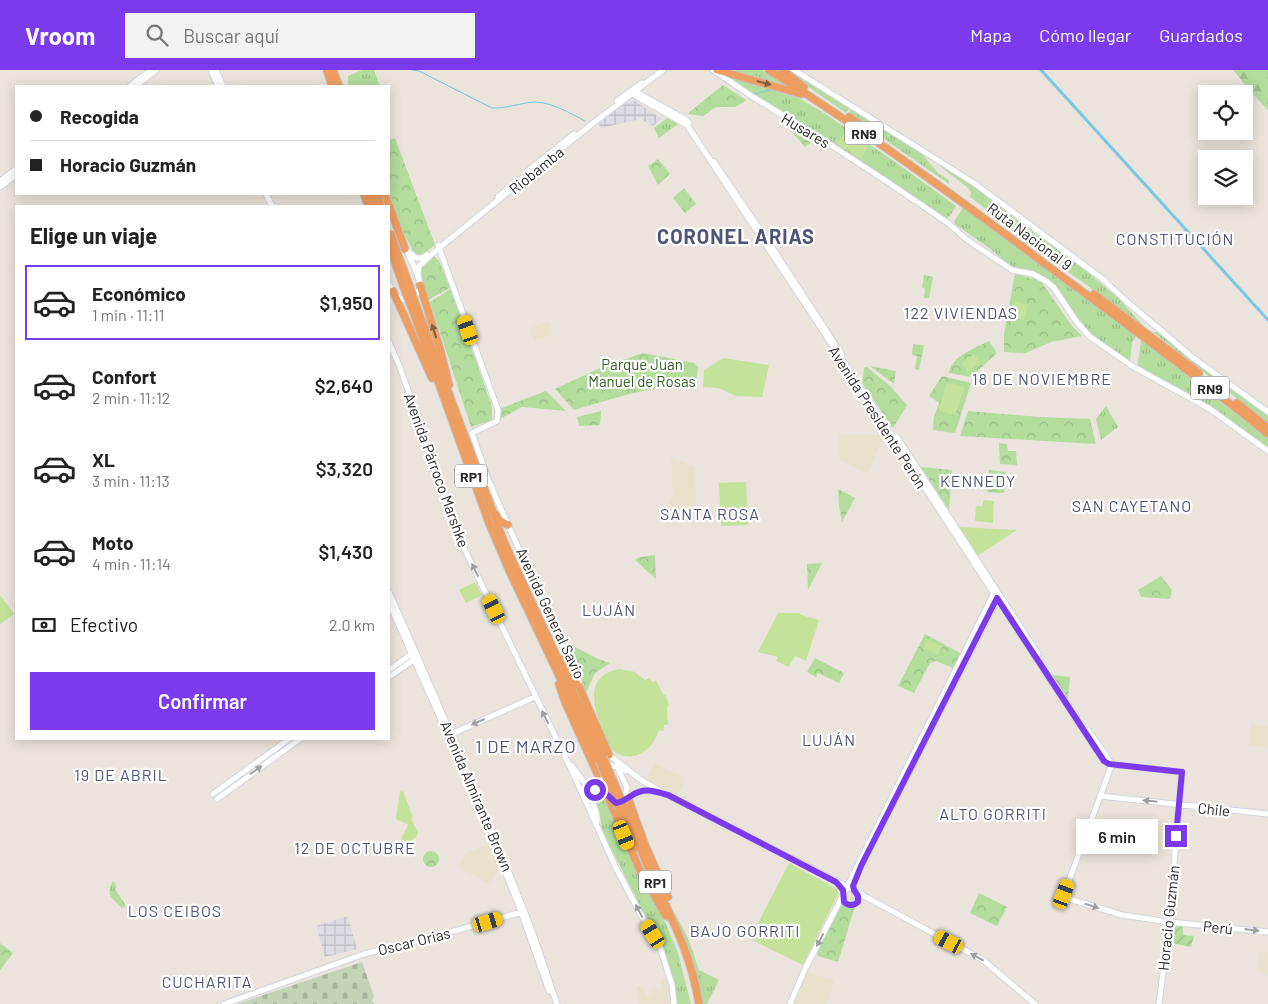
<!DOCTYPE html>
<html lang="es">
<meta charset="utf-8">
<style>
body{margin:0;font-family:Barlow,sans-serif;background:#f2f2f2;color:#222;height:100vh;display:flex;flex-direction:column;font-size:19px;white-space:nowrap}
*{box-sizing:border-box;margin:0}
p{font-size:16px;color:#767676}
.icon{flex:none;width:28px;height:28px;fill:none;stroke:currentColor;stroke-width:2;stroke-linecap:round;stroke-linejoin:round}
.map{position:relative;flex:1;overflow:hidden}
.details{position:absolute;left:15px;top:135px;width:375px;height:535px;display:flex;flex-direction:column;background:#fff;border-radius:0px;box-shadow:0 2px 12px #0003}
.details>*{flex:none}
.hud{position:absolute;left:15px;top:15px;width:375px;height:110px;border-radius:0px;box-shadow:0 2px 12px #0003;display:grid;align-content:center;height:110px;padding:0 15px;background:#fff}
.tools{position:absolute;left:1198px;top:15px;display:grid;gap:10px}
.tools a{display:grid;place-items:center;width:55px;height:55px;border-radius:0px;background:#fff;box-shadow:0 2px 12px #0003;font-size:25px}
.end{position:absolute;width:22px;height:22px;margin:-11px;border:6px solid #7c3aed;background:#fff;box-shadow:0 0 0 2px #fff}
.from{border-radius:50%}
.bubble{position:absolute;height:35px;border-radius:0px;background:#fff;box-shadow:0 2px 12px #0003;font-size:16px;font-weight:600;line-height:35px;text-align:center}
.car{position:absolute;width:15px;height:30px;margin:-15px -8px;border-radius:6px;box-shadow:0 0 4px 1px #0007;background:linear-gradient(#f5c518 24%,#345 0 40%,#f5c518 0 76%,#345 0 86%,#f5c518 0)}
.hud b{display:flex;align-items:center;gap:18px;height:48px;font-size:19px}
.hud b+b{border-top:1px solid #e0e0e0}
.hud i{width:12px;height:12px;background:#222}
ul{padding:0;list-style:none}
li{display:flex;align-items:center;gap:15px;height:75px;margin:0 10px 8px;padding:0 5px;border:2px solid transparent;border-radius:0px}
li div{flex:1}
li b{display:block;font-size:19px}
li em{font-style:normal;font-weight:600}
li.active{border-color:#7c3aed}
li>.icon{width:45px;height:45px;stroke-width:1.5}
h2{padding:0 15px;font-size:22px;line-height:60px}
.pay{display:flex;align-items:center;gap:12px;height:55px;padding:0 15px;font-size:19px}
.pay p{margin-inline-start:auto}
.primary-button{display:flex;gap:10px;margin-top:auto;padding:10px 15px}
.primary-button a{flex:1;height:58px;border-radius:0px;background:#7c3aed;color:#fff;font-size:20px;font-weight:600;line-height:58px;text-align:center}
header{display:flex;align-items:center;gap:30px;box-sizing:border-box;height:70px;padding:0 25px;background:#7c3aed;color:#fff}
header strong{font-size:24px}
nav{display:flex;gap:28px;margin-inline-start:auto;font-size:18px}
.search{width:350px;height:45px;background:#f2f2f2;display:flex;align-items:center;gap:12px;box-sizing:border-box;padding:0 18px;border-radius:0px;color:#767676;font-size:19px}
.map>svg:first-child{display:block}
.industrial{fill:url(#industrial-grid)}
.education{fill:#eae1cd}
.grass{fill:url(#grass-tufts)}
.forest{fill:url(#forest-firs)}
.cemetery{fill:url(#cemetery-stones)}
.park{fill:url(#park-crowns)}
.garden{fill:url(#garden-furrows)}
.pitch{fill:#c4e29a}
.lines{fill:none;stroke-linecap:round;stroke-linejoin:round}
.stream{stroke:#78c8e3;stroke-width:1}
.canal{stroke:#78c8e3;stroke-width:3}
.secondary-casing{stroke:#d2d5e1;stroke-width:7}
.highway-casing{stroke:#c3c3c3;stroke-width:9}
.secondary{stroke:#fff;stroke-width:5}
.highway{stroke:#ef9e62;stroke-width:7}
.highway-bridge-casing{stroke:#c3c3c3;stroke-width:9;stroke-linecap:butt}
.highway-bridge{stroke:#ef9e62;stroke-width:7}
.oneway{fill:#825e43}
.oneway2{fill:#9f9f9f}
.route{stroke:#7c3aed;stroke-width:6}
.labels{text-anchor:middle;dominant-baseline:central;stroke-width:4.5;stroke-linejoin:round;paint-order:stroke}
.shield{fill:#fff;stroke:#696969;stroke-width:1}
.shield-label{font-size:14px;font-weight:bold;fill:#292929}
.street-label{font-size:15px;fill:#292929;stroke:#fff}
.park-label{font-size:15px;fill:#2e5f20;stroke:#fff}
.neighbourhood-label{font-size:16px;letter-spacing:1px;fill:#4e5576;stroke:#fff}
.quarter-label{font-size:18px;letter-spacing:1px;fill:#4e5576;stroke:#fff}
.district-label{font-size:20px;font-weight:bold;letter-spacing:1px;fill:#4e5576;stroke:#fff}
</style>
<header>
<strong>Vroom</strong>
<div class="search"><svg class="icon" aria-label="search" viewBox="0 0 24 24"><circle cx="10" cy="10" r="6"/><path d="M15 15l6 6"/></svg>Buscar aquí</div>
<nav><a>Mapa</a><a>Cómo llegar</a><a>Guardados</a></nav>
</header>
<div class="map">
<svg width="1268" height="934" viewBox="0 0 1268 934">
<defs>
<pattern id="industrial-grid" width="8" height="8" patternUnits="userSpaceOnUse" patternTransform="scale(1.25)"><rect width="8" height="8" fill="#dedce3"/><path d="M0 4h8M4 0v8" fill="none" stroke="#bebdc3"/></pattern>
<pattern id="grass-tufts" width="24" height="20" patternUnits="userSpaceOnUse" patternTransform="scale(1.25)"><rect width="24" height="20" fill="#b3dc9d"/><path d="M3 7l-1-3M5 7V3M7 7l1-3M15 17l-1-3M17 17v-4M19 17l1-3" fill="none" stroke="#9abd87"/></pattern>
<pattern id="forest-firs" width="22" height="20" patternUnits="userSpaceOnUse" patternTransform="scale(1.25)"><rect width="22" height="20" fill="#b3dc9d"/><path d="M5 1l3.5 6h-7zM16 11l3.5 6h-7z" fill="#9abd87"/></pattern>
<pattern id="cemetery-stones" width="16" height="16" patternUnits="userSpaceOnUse" patternTransform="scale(1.25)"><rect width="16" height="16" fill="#c4d2b5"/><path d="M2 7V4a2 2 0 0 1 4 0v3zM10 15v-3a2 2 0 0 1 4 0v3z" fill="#a8b49c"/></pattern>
<pattern id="park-crowns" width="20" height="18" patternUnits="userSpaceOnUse" patternTransform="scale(1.25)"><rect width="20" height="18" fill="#b3dc9d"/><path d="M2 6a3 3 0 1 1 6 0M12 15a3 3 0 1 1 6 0" fill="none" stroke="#9abd87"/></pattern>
<pattern id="garden-furrows" width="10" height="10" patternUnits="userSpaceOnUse" patternTransform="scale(1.25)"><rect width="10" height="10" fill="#b3dc9d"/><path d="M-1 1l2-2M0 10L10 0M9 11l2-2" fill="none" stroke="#9abd87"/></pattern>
</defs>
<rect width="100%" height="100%" fill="#eae4dc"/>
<path class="industrial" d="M632 29 662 49 653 56 641 49 601 58 597 52Z
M348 846 357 879 325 887 316 856Z"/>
<path class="education" d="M549 251 553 264 534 270 530 259 536 255Z
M839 365H880L882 370 867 404 839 389Z
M671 387 695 397 696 433 688 440H670V430L673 426Z
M1251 654 1268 656V678L1249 676Z
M655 693 686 708 677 726 646 710Z
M489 774 499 798 489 813H487L458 797 466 783Z
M1260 881 1268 882V905L1258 899Z
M805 902 834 910 827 934H793Z
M663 909H668L671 934H639V924L636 917 643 915 646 925 650 926 649 922 654 923 652 918 660 920Z"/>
<path class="grass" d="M362 0H374L380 16H348V6Z
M727 0H762L792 18Z
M784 0H790L850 37 846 43Z
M726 6 798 28 821 41 898 94 956 136 950 146 946 148 838 76 758 28Z
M852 38 922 84 938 103 949 110V114L848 44Z
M667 48 678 54 659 68 654 58Z
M936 93H938L976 117 1009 144 1090 204 1118 228 1141 253V254L1063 198 970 127 971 122 968 118Z
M963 138 1136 266 1132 273 1130 292 1087 261 1046 209 1031 200 1012 197 989 178 955 154 954 151Z
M1153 262H1158L1209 303 1268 343V353Z
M1141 270 1268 369V378L1203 332 1142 300 1139 296 1138 293Z
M1106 336 1118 357 1101 370 1096 349Z
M597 722 601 724 606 730 626 777 647 821 665 852 678 883 691 934H676L675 922 663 878 642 840 603 762C601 756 601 750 600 745 598 737 593 732 593 724Z
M113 811 117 817 115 819 126 836 122 838C112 828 105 825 113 811Z
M674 841 688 868 699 900 719 910 707 934H701Z"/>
<path class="forest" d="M1233 0H1268V40L1250 21Z"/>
<path class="cemetery" d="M362 892 374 926 372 931 374 934H237Z"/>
<path class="park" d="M723 15 746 30 745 31 735 37H716L703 46 687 44Z
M781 49 815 69 805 77Z
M395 68 435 175 422 185 415 184 405 166 389 123V70Z
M658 89 670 104 658 115 648 96Z
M684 118 696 134 685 143 673 128Z
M434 186 439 191 450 218 428 230C425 220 422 209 421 199Z
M1015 204 1035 209 1042 213 1072 256 1082 266 1051 272 1026 283 1004 282V264Z
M924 205 933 207 929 228H924L925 219 922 217Z
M451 219 492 337V350L471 357 430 232Z
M989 271 997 283 971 307 949 303C951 286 976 278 989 271Z
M913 274 924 275 919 300 915 299 917 286 912 285Z
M643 283 694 293 698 297 696 312C688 318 679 315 670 316 637 320 606 331 574 340L555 319 600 298Z
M870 296 896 301 894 314Z
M867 297 891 317 907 335 893 358 862 313 864 298Z
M942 306 971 313 955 363 933 360 934 347 939 333 929 326Z
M546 321 566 341 522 337 500 349 499 339Z
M601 341 600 355 579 356 577 347Z
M968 341 1040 347 1090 349 1096 374 960 366Z
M999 373 1007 374 1008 381H1016L1017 395 1000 394Z
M921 397 952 400 949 440Z
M989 400 1006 402 1004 423 987 422Z
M838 419 855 428 842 452 839 436Z
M655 485 656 509 635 490 640 487Z
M822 493 808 520 807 494Z
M1161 506 1172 520 1170 529 1141 527 1138 520Z
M925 564 962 584 955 599 936 591 930 593 914 623 898 616Z
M562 570 598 589 610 593 595 603 585 625 581 611Z
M815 588 844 603 839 613 818 603 816 607 807 602Z
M1052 605 1070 607 1068 629Z
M1120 763 1142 765 1143 768 1141 782 1119 779Z
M423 789a8 8 0 1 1 16 0a8 8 0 1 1-16 0Z
M979 823 1007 837 997 856 970 843Z
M842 832 846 836H855L838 892 818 886 817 882Z
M0 873 13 883 0 900Z"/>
<path class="garden" d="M1175 855 1183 856V865L1194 866 1191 877 1172 873Z"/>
<path class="pitch" d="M846 61 868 77 860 89 837 73Z
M1015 232 1028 235 1024 250 1012 247Z
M974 284 980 293 967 302 962 293Z
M723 288 769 295 762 327 736 326 718 318 703 317 704 300Z
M947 312 965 317 955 345 938 340Z
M746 412 748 455 721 456 719 413Z
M984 430 994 431 993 453 975 451 976 436H982Z
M958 457 1017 460 977 486Z
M475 512 482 525 466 533 459 520Z
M0 525 14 544 0 554Z
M778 543H799L801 545 819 550 806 591 795 586 789 597 776 591 778 587 758 582Z
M927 569 942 577 938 585 923 578Z
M619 599 635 602 645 610 650 608 652 612 656 610 663 625H665C667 629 668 631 669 636L667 637 668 655H664V661L659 660C651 685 626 697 607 675 599 647 577 608 619 599Z
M403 721 413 748 411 749 418 762 416 767 409 773 401 769 408 755 396 749 400 722Z
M789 793 837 819 838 824 803 895 750 869Z"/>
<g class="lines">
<path class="stream" d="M412 0 419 1 492 38C507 39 522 32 536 32 553 33 570 43 585 51
M755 24 773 19"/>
<path class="canal" d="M1041 0 1268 250"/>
<defs>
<path id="secondary" d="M211 0 218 16
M216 0 223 16
M713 0 753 27 820 68 883 109 948 153 966 169 1012 200 1033 204 1046 211 1054 218 1076 251 1089 266 1132 296 1210 339 1268 381
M794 0 974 113 1104 210 1125 230 1192 287 1268 342
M130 16 151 0
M136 16 156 0
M632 20 685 49 689 53
M629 22 687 55 889 361 936 435 1103 690 1109 694 1182 702 1168 863 1159 934
M617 31 642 13
M714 92 777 185 842 285
M528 101 574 64
M0 111 16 99
M0 117 16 105
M266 124 272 136
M498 127 518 110
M438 175 498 340 497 351 472 363 488 409 508 455 579 611
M406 180 416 188H422L427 185
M418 206 419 196 439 178 592 54 663 0
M389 215C392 219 395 225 400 228 409 233 420 224 420 215 419 205 412 192 408 184
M389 272 399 295 430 380 436 404 462 474 572 701 615 796 641 845 659 874 672 915 674 934
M897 367 1038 584
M389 522C437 630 484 738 527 848 538 876 547 905 557 934
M389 533 465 704
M389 600 413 583
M389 607 415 589
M1088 660 1112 694
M449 665 535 627
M609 685 641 710 667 725 840 813 983 890 1035 934
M1112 694 1063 827 1122 845 1169 852 1268 862
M605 695H611L626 701
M572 696 587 716 595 714 599 704
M617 696 627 718 624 730
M599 706 609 727
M213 724 289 669
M1100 726 1268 744
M217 729 300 669
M627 729C639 720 646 719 660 723
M596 755C602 740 581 724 598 719L606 725
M493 772 519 836 549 921
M854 820 853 815 861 796 998 528
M842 827 846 834 853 835 858 829 857 822
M224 934 364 884 451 862 522 842
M790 934 805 899 842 827 995 521"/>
<path id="highway" d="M327 0 332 16
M333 0 339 16
M717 0 801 24
M769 0C864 60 955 126 1045 194 1120 249 1195 305 1268 364
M782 0 804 17
M849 47 879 67
M364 124 368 136
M370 124 374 136
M377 124 381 136
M385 124 405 179
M397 182 410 217
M392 183 404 218
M420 215 440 279 449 315
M393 221 432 308
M1094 224 1199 303
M416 235 504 472 603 687
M411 236 489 453 509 500 599 690
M1237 333 1268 358
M495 444 500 451 508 455
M562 589 580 619 609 685
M559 614 565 632 598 705
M607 725 642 805 666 846
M628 728 645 775 668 827
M624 736C632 756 639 777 648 797 668 841 692 885 699 934
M619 738 635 778"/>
</defs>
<use href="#secondary" class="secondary-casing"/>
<use href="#highway" class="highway-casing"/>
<use href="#secondary" class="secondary"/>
<use href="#highway" class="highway"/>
<defs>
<path id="highway-bridge" d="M391 164 397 182
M389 176 392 183
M410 217 416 235
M404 218 411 236
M603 687 624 736
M599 690 619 738"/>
</defs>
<use href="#highway-bridge" class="highway-bridge-casing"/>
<use href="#highway-bridge" class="highway-bridge"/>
</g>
<defs><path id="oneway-solid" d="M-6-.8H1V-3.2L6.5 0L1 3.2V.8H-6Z" transform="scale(1.25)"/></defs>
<g class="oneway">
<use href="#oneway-solid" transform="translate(764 13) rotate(15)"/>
<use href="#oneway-solid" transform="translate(434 261) rotate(-108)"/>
</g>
<g class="oneway2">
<use href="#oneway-solid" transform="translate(475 500) rotate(-116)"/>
<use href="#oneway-solid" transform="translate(545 647) rotate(-116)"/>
<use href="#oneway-solid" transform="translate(478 652) rotate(156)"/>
<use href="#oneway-solid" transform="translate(256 700) rotate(-35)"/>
<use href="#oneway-solid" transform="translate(1150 731) rotate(-174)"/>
<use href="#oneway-solid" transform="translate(1092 836) rotate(17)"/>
<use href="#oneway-solid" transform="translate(639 841) rotate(-118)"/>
<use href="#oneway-solid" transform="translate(1252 860) rotate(7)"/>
<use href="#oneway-solid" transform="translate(820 870) rotate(118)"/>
<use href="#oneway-solid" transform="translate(977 887) rotate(-151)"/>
</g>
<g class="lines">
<path class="route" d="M595 720H602L616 733C622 732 626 729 631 726 644 717 654 721 668 725L836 812 843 820 844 832C848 836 853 836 858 832V826L854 820 853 816 861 796 997 528 1104 691 1109 694 1182 702 1176 766"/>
</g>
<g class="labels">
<g class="shield">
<rect x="845" y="51.5" width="38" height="23" rx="4"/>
<rect x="1191" y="306.5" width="38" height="23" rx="4"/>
<rect x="455" y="394.5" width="32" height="23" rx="4"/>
<rect x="639" y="800.5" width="32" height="23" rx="4"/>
</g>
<g class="shield-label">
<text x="864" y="63">RN9</text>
<text x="1210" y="318">RN9</text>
<text x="471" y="406">RP1</text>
<text x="655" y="812">RP1</text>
</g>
<g class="street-label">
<text transform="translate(806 60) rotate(31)">Husares</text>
<text transform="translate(536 100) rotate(-39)">Riobamba</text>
<text transform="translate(1030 166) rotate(37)">Ruta Nacional 9</text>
<text transform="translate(878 347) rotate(57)">Avenida Presidente Perón</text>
<text transform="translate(437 400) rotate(70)">Avenida Párroco Marshke</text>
<text transform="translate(551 543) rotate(65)">Avenida General Savio</text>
<text transform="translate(477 726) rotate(67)">Avenida Almirante Brown</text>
<text transform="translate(1214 739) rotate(6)">Chile</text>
<text transform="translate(1168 848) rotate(-84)">Horacio Guzmán</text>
<text transform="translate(1218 857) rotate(6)">Perú</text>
<text transform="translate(414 871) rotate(-14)">Oscar Orias</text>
</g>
<g class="park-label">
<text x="642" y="294">Parque Juan<tspan x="642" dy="17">Manuel de Rosas</tspan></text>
</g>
<g class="neighbourhood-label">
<text x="1175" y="168">CONSTITUCIÓN</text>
<text x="961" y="242">122 VIVIENDAS</text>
<text x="1042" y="308">18 DE NOVIEMBRE</text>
<text x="978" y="410">KENNEDY</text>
<text x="1132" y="435">SAN CAYETANO</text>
<text x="710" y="443">SANTA ROSA</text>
<text x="609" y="539">LUJÁN</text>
<text x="829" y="669">LUJÁN</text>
<text x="121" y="704">19 DE ABRIL</text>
<text x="993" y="743">ALTO GORRITI</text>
<text x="355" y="777">12 DE OCTUBRE</text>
<text x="175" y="840">LOS CEIBOS</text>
<text x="745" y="860">BAJO GORRITI</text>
<text x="207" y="911">CUCHARITA</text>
</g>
<g class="quarter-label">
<text x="526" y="676">1 DE MARZO</text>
</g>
<g class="district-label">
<text x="736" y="166">CORONEL ARIAS</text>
</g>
</g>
</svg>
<div class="tools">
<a><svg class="icon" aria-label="locate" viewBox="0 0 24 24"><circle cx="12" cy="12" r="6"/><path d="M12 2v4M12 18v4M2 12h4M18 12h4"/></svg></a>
<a><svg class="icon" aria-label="layers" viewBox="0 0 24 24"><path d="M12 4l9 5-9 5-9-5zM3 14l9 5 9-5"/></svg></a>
</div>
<i class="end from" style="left:595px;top:720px"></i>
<i class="end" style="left:1176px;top:766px"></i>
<div class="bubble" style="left:1076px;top:749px;width:82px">6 min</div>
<i class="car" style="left:468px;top:260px;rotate:341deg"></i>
<i class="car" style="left:494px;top:539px;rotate:334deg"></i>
<i class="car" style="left:624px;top:765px;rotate:158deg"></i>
<i class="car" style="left:1064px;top:824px;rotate:20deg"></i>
<i class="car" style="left:488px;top:852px;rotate:73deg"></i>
<i class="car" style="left:653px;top:864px;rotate:328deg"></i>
<i class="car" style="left:949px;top:872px;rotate:298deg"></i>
<div class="hud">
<b><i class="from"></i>Recogida</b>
<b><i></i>Horacio Guzmán</b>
</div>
<section class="details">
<h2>Elige un viaje</h2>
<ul>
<li class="active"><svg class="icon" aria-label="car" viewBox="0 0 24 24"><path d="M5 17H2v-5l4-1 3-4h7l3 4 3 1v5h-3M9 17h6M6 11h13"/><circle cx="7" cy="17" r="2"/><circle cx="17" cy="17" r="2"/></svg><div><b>Económico</b><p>1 min · 11:11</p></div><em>$1,950</em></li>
<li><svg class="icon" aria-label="car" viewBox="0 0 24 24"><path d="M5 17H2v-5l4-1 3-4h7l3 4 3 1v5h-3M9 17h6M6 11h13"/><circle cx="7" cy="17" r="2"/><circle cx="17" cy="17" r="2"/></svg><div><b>Confort</b><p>2 min · 11:12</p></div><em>$2,640</em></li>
<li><svg class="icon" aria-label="car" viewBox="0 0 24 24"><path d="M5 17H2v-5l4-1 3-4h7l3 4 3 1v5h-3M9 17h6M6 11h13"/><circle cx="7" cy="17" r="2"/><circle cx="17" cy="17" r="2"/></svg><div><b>XL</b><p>3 min · 11:13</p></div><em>$3,320</em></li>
<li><svg class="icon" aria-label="car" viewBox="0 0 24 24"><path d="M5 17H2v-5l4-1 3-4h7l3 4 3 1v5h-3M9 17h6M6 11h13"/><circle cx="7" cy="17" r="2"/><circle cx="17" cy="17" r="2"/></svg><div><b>Moto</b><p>4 min · 11:14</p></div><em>$1,430</em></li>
</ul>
<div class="pay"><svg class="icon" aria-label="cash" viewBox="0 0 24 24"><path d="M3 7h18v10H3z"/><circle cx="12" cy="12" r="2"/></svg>Efectivo<p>2.0 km</p></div>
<div class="primary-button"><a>Confirmar</a></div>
</section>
</div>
